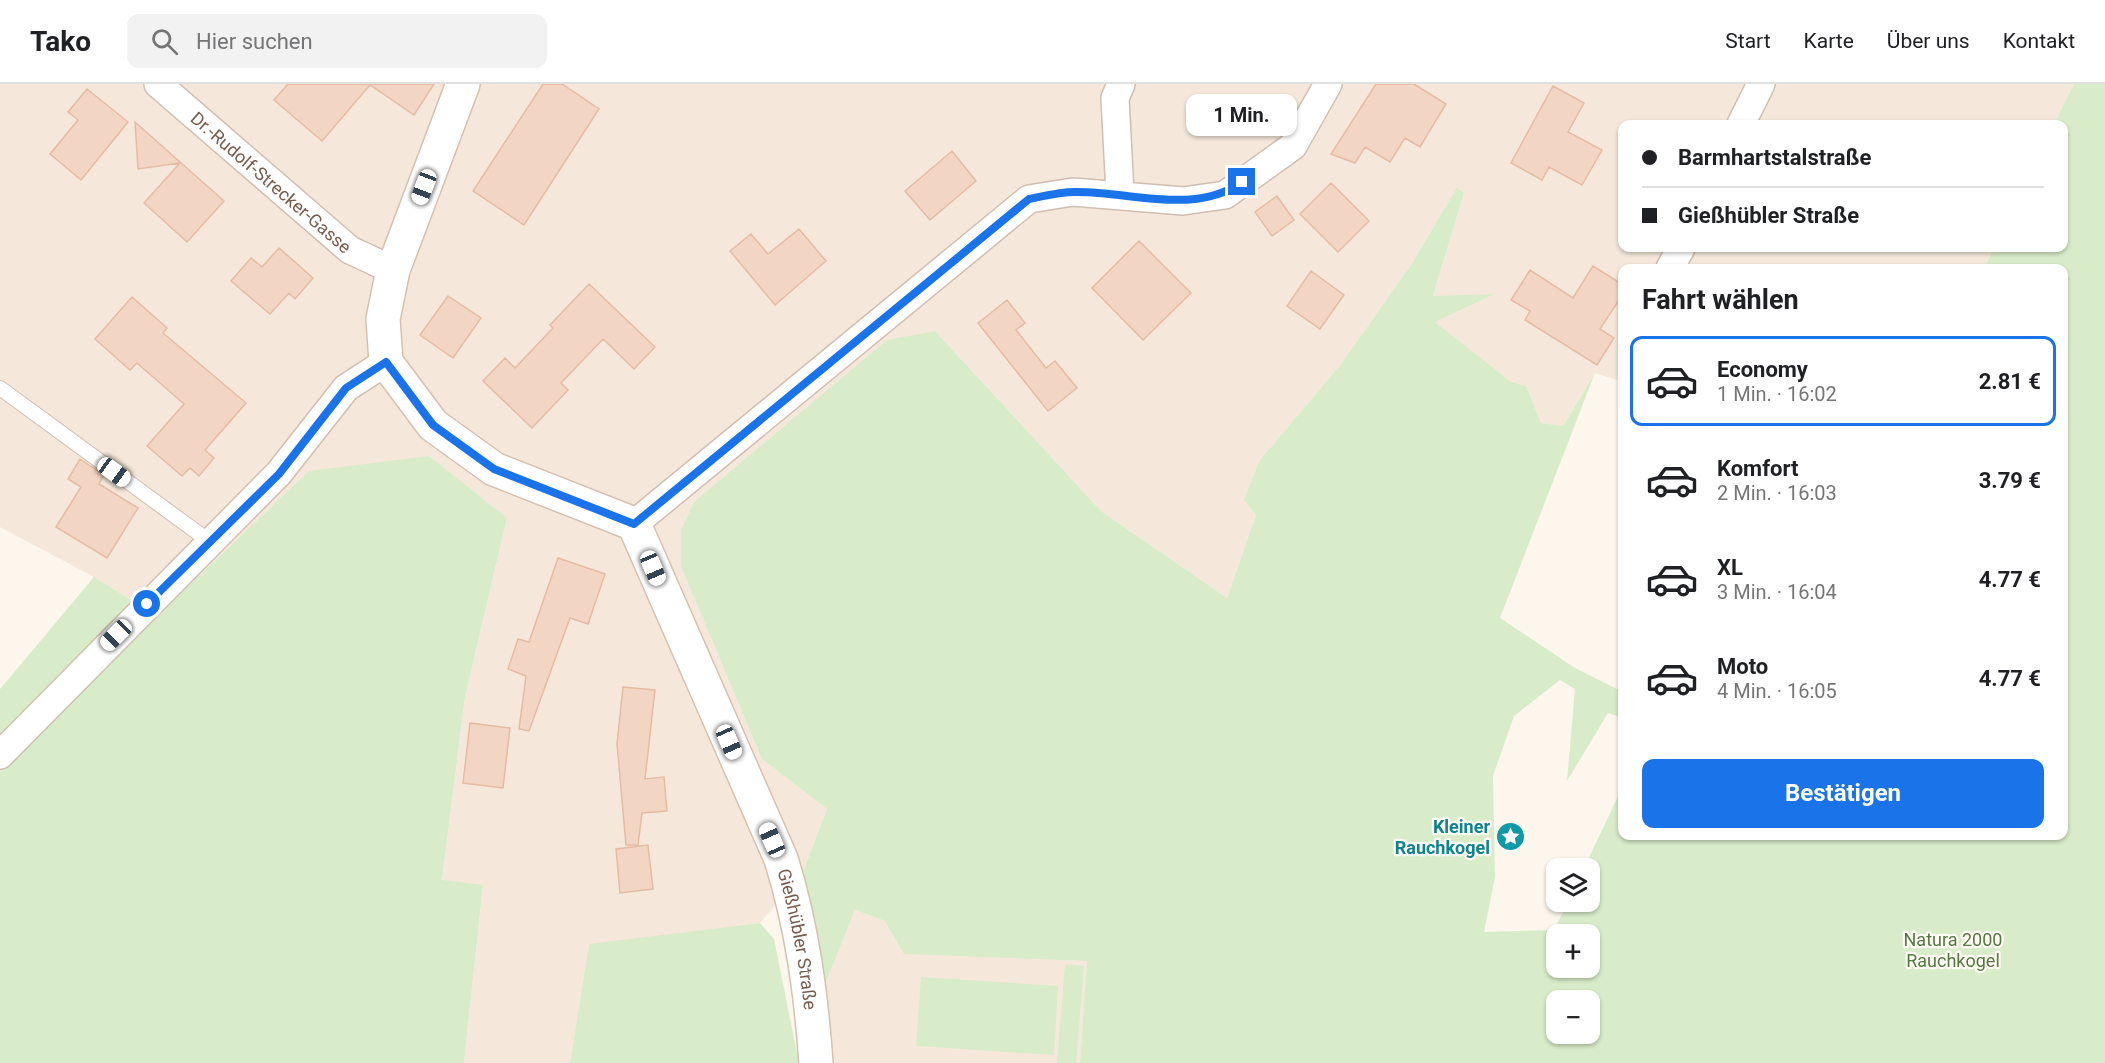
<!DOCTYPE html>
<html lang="de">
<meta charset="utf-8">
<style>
body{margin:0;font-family:Roboto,sans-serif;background:#f2f2f2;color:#202124;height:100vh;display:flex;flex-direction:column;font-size:22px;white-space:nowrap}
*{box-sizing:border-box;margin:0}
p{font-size:20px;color:#757577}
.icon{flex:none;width:33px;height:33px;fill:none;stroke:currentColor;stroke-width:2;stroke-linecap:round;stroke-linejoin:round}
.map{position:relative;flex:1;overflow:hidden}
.panel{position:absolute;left:1618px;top:180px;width:450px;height:576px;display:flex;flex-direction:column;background:#fff;border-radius:12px;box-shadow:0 2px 4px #0004}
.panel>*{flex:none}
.guide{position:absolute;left:1618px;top:36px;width:450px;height:132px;border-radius:12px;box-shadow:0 2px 4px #0004;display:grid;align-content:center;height:132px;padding:0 24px;background:#fff}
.controls{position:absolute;left:1546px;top:774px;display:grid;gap:12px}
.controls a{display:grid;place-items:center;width:54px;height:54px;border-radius:12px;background:#fff;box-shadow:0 2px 4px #0004;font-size:30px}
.end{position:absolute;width:27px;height:27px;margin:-14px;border:8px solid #1a73e8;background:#fff;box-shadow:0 0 0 3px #fff}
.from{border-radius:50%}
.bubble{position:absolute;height:42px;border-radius:12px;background:#fff;box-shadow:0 2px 4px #0004;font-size:20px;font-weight:700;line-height:42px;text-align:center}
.car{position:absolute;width:18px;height:36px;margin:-18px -9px;border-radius:8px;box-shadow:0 0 4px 2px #0007;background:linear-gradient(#fff 24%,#345 0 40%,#fff 0 76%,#345 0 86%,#fff 0)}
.guide b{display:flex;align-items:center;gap:21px;height:57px;font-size:22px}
.guide b+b{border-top:2px solid #e0e0e0}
.guide i{width:15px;height:15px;background:#202124}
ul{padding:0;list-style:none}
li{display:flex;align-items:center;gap:18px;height:90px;margin:0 12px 9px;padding:0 12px;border:3px solid transparent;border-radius:12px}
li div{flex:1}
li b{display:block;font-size:22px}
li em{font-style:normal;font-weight:700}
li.active{border-color:#1a73e8}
li>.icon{width:54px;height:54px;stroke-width:1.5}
h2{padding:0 24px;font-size:27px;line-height:72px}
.action{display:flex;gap:12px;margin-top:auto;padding:12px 24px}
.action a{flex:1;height:69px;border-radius:12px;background:#1a73e8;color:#fff;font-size:24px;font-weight:700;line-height:69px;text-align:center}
header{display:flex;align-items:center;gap:36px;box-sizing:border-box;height:84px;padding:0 30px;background:#fff;border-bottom:2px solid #e0e0e0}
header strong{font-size:28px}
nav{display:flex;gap:33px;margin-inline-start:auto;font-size:21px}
.search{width:420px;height:54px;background:#f2f2f2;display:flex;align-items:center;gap:15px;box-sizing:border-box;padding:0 21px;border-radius:12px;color:#757577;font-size:22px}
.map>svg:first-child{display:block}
.residential{fill:#f5e8da}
.green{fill:#d8ecc9;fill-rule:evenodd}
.building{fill:#f3d5c3;stroke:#e6bba3;stroke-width:1.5}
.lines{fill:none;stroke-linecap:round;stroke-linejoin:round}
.service-casing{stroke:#d1beb0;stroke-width:16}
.minor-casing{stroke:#d1beb0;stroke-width:30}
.secondary-casing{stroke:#d6c0b0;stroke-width:36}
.service{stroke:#fff;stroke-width:14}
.minor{stroke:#fff;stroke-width:27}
.secondary{stroke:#fff;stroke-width:33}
.route{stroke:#1a73e8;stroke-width:8}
.labels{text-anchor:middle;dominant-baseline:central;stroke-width:4.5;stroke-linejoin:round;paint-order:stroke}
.street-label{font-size:18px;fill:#7a5c4d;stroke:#fffaf3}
.culture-label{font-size:18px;font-weight:bold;fill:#0d838f;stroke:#fffaf3;text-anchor:end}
.park-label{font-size:18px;fill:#537a41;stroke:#fffaf3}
</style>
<header>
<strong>Tako</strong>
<div class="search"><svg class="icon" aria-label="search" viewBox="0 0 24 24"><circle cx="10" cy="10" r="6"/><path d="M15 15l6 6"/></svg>Hier suchen</div>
<nav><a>Start</a><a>Karte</a><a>Über uns</a><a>Kontakt</a></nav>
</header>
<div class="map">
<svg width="2105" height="979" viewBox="0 0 2105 979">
<rect width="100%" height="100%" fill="#fdf6ec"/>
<path class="residential" d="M0 0H2074L2054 40H1623V164H1994L1984 184H1623V298L1595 289 1563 342 1541 339 1526 302 1510 297 1434 238 1492 210 1433 213 1464 109 1457 103 1413 178 1341 280 1260 376 1256 431 1227 514 1101 427 935 247 762 675 827 725 802 790 760 839 589 861 570 979H464L483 802 442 797 465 613 507 434 309 387 157 532 94 493 0 443Z
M855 826 885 837 1064 876 1087 877 1080 979H807L821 911Z"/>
<path class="green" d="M2074 0H2105V979H1080L1087 877 904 870 885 837 855 826 821 911 802 790 827 725 762 675 681 482V446L694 418 887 256 935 247 1101 427 1227 514 1256 431 1244 416 1260 376 1341 280 1413 178 1457 103 1464 109 1433 212 1494 210 1435 238 1510 297 1526 302 1541 339 1563 342 1595 289 1500 534 1575 584 1623 608V634L1608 629 1567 697 1575 605 1560 596 1514 632 1493 692 1495 793 1484 848 1554 846 1568 818H1590V784H1584L1623 702V752H2064V184H1984L1994 164H2064V40H2054ZM1557 850H1590V884H1557ZM1557 916H1590V950H1557Z
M429 372 507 434 465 613 442 796 483 801 464 979H0V605L94 493 157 532 309 387Z
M760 839 774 855 799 979H570L589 860Z
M1065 880 1084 882 1076 979H1057Z
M921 893 1058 902 1054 971 916 962Z"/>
<path class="building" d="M288 0H434L414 31 370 1 322 57 274 16Z
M543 0H562L599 25 524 141 473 107Z
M1376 0H1414L1446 20 1420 63 1405 54 1390 78 1365 63 1355 79 1331 70Z
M1553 2 1584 19 1568 48 1602 66 1582 101 1549 83 1542 96 1511 79Z
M87 5 128 38 81 96 50 70 78 36 68 28Z
M135 38 224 117 187 158 144 119 180 79 138 85Z
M952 67 976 97 930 136 905 107Z
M1331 99 1369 137 1338 168 1300 130Z
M1277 112 1294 136 1272 152 1255 128Z
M799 145 826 177 775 221 730 167 751 150 768 170Z
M1139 157 1191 209 1143 256 1092 204Z
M279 164 313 194 295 215 289 209 270 230 231 197 251 174 262 183Z
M1593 182 1623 201V210L1600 245 1614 254 1597 281 1525 236 1530 227 1511 216 1530 186 1573 214Z
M1311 187 1344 211 1320 245 1287 222Z
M589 200 655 263 634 285 603 255 561 299 568 306 532 344 483 297 505 274 515 284 553 244 550 241Z
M448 212 481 234 453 274 420 251Z
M132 213 167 244 163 249 246 319 205 366 214 374 199 392 190 384 182 392 147 362 184 320 137 279 130 286 95 255Z
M1007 216 1025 239 1016 246 1046 284 1055 277 1077 304 1048 327 978 239Z
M80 375 104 391 99 400 138 424 107 474 56 443 81 403 68 395Z
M558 474 605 490 588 540 570 534 529 647 519 645 526 592 508 585 518 555 529 558Z
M623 603 655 606 645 695 664 693 667 727 642 729 638 761H626L617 660Z
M470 639 510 644 503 704 463 699Z
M648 761 653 805 620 809 616 765Z"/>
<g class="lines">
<defs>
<path id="service" d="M0 304 209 457"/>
<g id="minor">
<path id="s1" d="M158 0 350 166 393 186"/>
<path d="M1741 40 1761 0"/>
<path d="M1120 110 1115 14 1121 0"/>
<path d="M1670 184 1681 164"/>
<path d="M634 440 1029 115 1073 108 1183 117 1225 111 1293 62 1328 0"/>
<path d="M0 671 279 389 346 304 386 278"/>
</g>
<g id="secondary">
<path id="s2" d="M463 0 393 186 383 235 386 278 433 341 494 385 634 440 781 775C802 842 811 909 816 979"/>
</g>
</defs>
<use href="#service" class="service-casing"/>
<use href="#minor" class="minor-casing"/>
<use href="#secondary" class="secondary-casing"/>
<use href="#service" class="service"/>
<use href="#minor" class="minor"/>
<use href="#secondary" class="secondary"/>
</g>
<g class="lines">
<path class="route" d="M147 520 279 390 346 304 386 278 433 341 494 385 634 440 1029 115C1044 112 1060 108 1075 108 1130 107 1194 132 1242 98"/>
</g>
<defs>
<symbol id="sight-disc" viewBox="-11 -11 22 22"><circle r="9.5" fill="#0f9aa8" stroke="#fffaf3"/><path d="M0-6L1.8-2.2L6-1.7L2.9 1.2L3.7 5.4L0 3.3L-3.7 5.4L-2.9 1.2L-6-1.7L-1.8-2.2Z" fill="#fff"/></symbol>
</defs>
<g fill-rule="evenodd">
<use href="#sight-disc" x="1494" y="736" width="33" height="33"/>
</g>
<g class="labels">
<g class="street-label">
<text stroke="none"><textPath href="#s1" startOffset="150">Dr.-Rudolf-Strecker-Gasse</textPath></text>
<text stroke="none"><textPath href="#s2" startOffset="1044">Gießhübler Straße</textPath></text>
</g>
<g class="culture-label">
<text x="1490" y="742">Kleiner<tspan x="1490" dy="21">Rauchkogel</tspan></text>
</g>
<g class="park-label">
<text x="1953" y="855">Natura 2000<tspan x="1953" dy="21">Rauchkogel</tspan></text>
</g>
</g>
</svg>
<div class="controls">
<a><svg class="icon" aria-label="layers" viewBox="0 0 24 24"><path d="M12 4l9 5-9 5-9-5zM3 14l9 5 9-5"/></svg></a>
<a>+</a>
<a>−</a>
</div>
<i class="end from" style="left:147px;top:520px"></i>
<i class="end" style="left:1242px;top:98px"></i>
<div class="bubble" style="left:1186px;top:10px;width:111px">1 Min.</div>
<i class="car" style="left:424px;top:103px;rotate:201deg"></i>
<i class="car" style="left:114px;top:388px;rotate:126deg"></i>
<i class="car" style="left:653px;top:484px;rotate:157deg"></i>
<i class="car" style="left:116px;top:551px;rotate:225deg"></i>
<i class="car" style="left:729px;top:658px;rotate:156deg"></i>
<i class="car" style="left:772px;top:756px;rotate:336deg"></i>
<div class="guide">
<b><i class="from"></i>Barmhartstalstraße</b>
<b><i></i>Gießhübler Straße</b>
</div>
<section class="panel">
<h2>Fahrt wählen</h2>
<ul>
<li class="active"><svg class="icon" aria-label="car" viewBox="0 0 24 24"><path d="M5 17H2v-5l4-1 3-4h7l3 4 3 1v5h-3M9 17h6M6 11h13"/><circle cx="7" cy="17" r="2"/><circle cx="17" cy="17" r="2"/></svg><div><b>Economy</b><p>1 Min. · 16:02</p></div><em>2.81 €</em></li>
<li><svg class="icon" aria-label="car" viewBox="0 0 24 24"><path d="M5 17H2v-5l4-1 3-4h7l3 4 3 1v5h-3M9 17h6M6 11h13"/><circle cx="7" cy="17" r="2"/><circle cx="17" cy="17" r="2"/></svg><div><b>Komfort</b><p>2 Min. · 16:03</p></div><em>3.79 €</em></li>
<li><svg class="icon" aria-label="car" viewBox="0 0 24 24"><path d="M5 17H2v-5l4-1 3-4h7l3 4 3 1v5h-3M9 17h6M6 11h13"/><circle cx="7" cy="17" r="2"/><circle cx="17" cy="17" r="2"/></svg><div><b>XL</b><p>3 Min. · 16:04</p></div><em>4.77 €</em></li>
<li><svg class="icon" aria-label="car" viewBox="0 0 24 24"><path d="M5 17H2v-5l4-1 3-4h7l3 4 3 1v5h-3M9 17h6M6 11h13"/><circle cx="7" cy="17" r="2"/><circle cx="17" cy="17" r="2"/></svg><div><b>Moto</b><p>4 Min. · 16:05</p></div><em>4.77 €</em></li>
</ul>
<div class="action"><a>Bestätigen</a></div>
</section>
</div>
